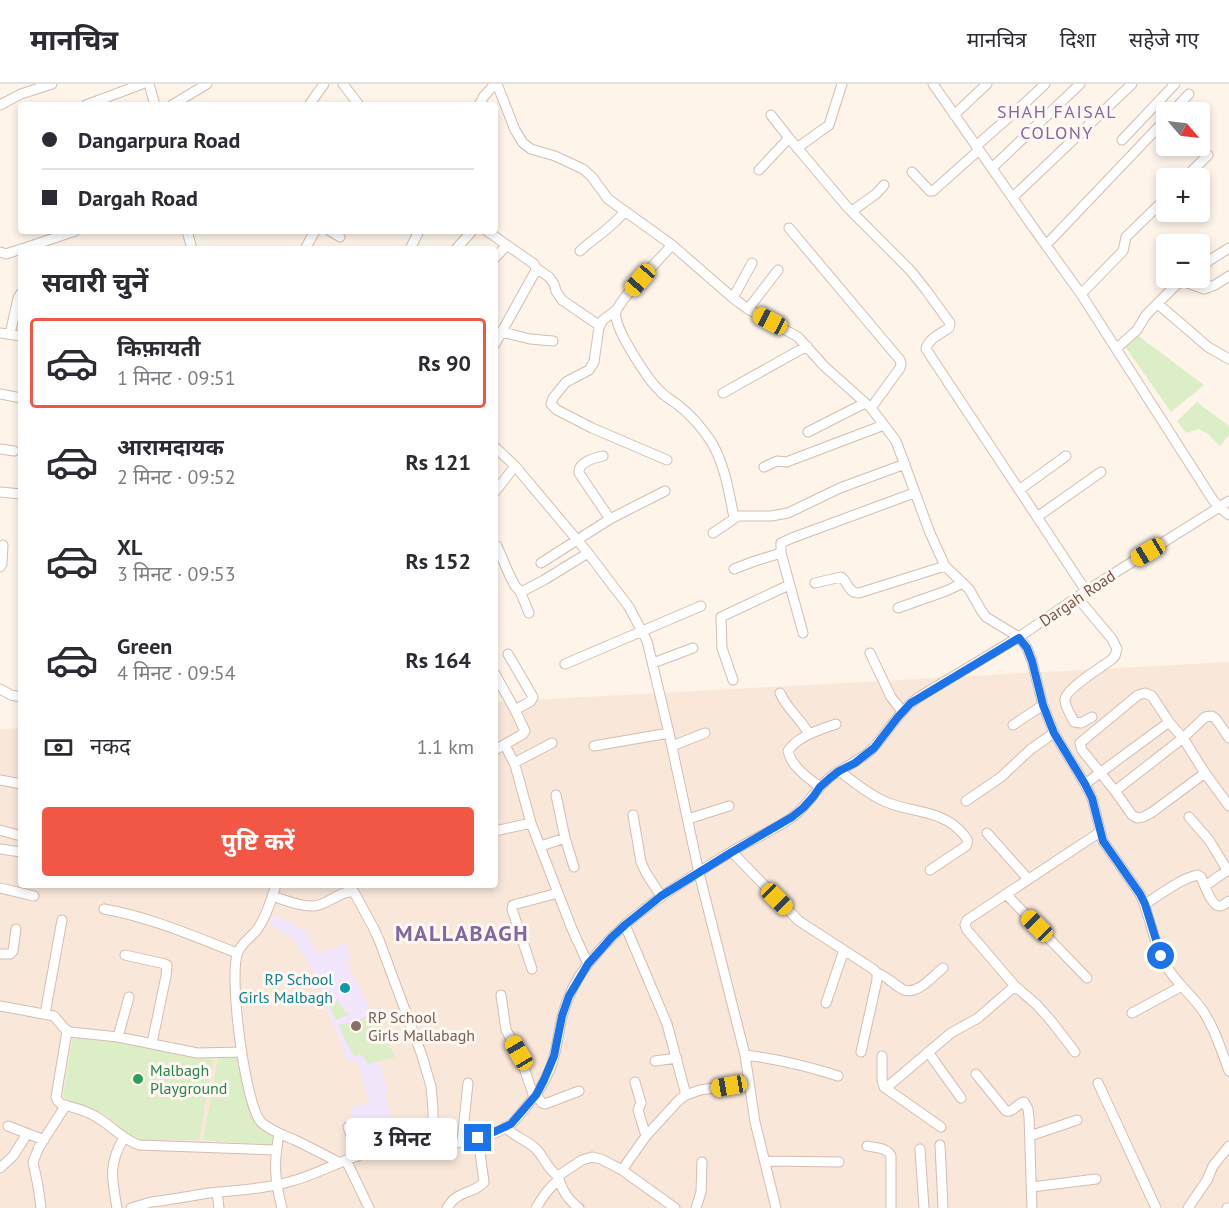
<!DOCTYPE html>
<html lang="hi">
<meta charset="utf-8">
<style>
body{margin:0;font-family:"PT Sans","Noto Sans Devanagari",sans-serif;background:#f7f7f7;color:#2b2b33;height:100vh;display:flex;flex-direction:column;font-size:22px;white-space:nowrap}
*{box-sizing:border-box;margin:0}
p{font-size:20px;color:#7c7c81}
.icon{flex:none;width:33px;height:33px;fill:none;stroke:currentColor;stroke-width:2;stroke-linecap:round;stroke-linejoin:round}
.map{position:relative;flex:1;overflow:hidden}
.sheet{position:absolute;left:18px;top:162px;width:480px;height:642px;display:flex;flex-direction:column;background:#fff;border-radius:6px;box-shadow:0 3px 9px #0003}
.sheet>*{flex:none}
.guide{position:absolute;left:18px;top:18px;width:480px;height:132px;border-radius:6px;box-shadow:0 3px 9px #0003;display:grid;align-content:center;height:132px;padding:0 24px;background:#fff}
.needle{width:39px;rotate:118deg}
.controls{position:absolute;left:1156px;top:18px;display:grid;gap:12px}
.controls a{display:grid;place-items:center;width:54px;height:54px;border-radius:6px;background:#fff;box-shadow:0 3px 9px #0003;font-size:30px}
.end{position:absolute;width:27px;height:27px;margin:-14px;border:8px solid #1a73e8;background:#fff;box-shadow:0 0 0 3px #fff}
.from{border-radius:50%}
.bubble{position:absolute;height:42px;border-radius:6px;background:#fff;box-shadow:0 3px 9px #0003;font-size:20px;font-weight:700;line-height:42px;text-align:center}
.car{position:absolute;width:18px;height:36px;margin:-18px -9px;border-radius:8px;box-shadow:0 0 4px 2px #0007;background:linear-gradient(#f5c518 24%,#345 0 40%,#f5c518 0 76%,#345 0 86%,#f5c518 0)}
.guide b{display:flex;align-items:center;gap:21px;height:57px;font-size:22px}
.guide b+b{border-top:2px solid #e1e1e2}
.guide i{width:15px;height:15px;background:#2b2b33}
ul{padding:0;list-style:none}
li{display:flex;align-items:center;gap:18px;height:90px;margin:0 12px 9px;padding:0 12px;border:3px solid transparent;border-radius:6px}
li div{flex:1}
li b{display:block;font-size:22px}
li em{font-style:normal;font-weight:700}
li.on{border-color:#f25745}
li>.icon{width:54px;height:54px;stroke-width:1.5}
h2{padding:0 24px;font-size:27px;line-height:72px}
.pay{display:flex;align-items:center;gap:15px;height:66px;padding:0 24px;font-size:22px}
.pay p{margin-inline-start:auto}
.cta{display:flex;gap:12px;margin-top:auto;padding:12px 24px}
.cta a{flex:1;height:69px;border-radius:6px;background:#f25745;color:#fff;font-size:24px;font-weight:700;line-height:69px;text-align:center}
header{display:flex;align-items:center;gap:36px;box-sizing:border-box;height:84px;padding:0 30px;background:#fff;border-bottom:2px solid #e1e1e2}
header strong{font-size:28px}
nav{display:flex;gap:33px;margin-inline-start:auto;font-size:21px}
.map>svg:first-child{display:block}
.residential{fill:#f9e8da}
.education{fill:#f1e6fb}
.green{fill:#dbeec5}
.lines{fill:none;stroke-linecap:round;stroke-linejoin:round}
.minor-casing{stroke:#d5bcb0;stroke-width:11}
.minor{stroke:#fff;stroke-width:9}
.route{stroke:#1a73e8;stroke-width:8}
.culture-dot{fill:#0f9aa8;stroke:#fff8f2;stroke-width:2}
.education-dot{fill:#8d6e63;stroke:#fff8f2;stroke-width:2}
.leisure-dot{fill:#2e9e5b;stroke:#fff8f2;stroke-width:2}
.labels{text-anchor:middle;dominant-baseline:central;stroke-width:6;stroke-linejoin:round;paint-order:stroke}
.street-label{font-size:16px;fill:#7c5649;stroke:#fff8f2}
.culture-label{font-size:16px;fill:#0d838f;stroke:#fff8f2;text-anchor:end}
.education-label{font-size:16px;fill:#785e54;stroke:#fff8f2;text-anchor:start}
.leisure-label{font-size:16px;fill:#27864d;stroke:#fff8f2;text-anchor:start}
.neighbourhood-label{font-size:18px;letter-spacing:1.5px;fill:#85669f;stroke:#fff8f2}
.district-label{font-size:22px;font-weight:bold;letter-spacing:1.5px;fill:#85669f;stroke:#fff8f2}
</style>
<header>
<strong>मानचित्र</strong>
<nav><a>मानचित्र</a><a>दिशा</a><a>सहेजे गए</a></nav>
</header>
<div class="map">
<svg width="1229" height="1124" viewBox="0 0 1229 1124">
<rect width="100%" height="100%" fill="#fef4ea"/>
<path class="residential" d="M1229 578V1124H0V645L21 644V801H495V618Z"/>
<path class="education" d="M275 831 305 846 318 870 346 859 352 877 345 876 395 973 379 978 388 1007 385 1010 394 1041 389 1043 394 1056 383 1059 377 1049 360 1055 358 1041 353 1037 351 1024 369 1018 357 978H348L310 883 294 856 270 840Z"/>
<path class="green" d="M1137 251 1204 301 1171 328 1124 261Z
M1197 318 1229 342V351L1220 362 1208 350 1199 345 1186 349 1177 337Z
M338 917 345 927 350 930 336 936 329 921Z
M372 929 395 973 368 980 362 971 354 972 346 958 339 941 357 937Z
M73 953 128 959 213 976 199 1056H136L107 1032 63 1013Z
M239 973 251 1027 276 1051 274 1061 203 1056 218 974Z
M374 1036 377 1049 361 1054 358 1041Z"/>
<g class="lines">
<defs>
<path id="minor" d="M149 0 155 21
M343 0 359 21
M497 0 515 46 523 59 531 65 555 72 583 85 592 93 608 115 672 161 733 214 748 225 798 253 824 282 871 324 884 341 896 357 930 449 945 482 969 505 981 526 986 533 1019 553 1027 564 1032 577 1043 621 1054 649 1085 700 1092 714 1103 757 1140 810C1151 833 1153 858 1165 880 1175 898 1192 911 1203 927 1215 945 1222 968 1229 987
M933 0 1035 146 1081 210 1213 416 1220 424 1229 431
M0 21 21 10 52 0
M86 21 142 0
M172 21 207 0
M309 21 324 0
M479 21 484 12 495 0
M1172 28 1189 10
M771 31 789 54 848 124 910 186 926 206 950 239 949 244C940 250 928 255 926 265L1086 507
M954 31 987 0
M1122 56 1175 0
M976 62 1025 19 1045 0
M797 64 829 41 842 0
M992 84 1080 0
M759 86 789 54
M912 88 928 105 930 107H933L979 66
M1185 94 1208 71
M1013 113 1132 0
M852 127 876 110 884 101
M789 144 900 276 901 280 900 284 871 324
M187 147 192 165
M330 147 340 153
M487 147 534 180 536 184 535 188 495 260
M672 161C660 175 620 214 616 228 612 242 649 297 660 307 665 313 672 316 678 321 691 331 703 345 712 359 725 382 729 408 734 434
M1046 161 1167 34
M22 165 75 147
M305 165 315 147
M410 165 419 147
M456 165 472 147
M580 167C595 153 613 143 625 127
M0 168 6 170 21 165
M495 174 507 161
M536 184 549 193 554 200 556 207 562 216 600 242
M1200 185 1210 176 1229 164
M1081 210 1123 167 1126 153 1167 113
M733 214 752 179
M1158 220 1208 263 1229 275
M748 225 778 186
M616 226 603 236 599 243 594 278 589 286 566 298 553 314 551 320 557 326 592 344 667 376
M502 248 530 255 553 257
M0 249 21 252
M10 250 18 214 21 209
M1117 264 1137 246 1146 231 1177 200 1185 198 1204 205 1215 201 1229 192
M723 309 807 262
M0 310 21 314
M808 348 865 319
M495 363 515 382 588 469 629 523 647 557 669 649 699 789 745 971 755 1038 776 1124
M0 365 14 367
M603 372C594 374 578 378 579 389L610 435
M764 383 777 377 787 378 789 377 884 341
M1019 406 1066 372
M0 408 21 410
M495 408 515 382
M1037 433 1101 388
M713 449 738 432H771L788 429 840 404 905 380
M497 462 509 490 515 502 520 507 529 529
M541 479 610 435 665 407
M0 483 2 480 3 461
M734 485 755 477 781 469
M815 499 841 493C848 498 848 509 859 509L945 482
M520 507H523L544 496 588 469
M1077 513 1112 555 1117 565 1115 572 1111 576C1102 583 1065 605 1065 616 1065 623 1071 631 1074 638L1081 639 1092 633
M898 524 946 507 963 499
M803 549 781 469V459L792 454 914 409
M870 569 891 613 902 627
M508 570 533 613 531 617 515 626
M653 579 693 564
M565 580 701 522
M495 590 515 626 525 647 523 650 495 666
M733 596 722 564 721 533 789 501
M0 605 11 611 21 613
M780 609C787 625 800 634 809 650
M1013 641 1043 621
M505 661 515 681 531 739 558 809 572 845 588 880
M594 662 669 649
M672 662 705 649
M514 679 552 659
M839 687C854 698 869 711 886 718 912 729 944 726 963 750 967 755 969 756 966 762L930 786
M1205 689 1151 729 1143 733 1137 734 1132 731 1115 707 1082 666 1080 659 1138 611 1145 609 1152 612 1169 638 1183 654 1205 689 1229 722
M0 696 21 700
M1085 700 1169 638
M820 703C808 694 791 682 788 667 798 652 819 646 836 640
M1115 707 1183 654 1205 633 1212 632 1216 635 1229 654
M556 711 565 754 574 783
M966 717 1001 693 1031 665 1054 649
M633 731 641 778 646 789 661 812
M1189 733 1209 756 1226 784 1225 788 1205 802
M688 735 729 722
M0 746 21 752
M495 747 531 739
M987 749 1028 795
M541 762 565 754
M0 765 21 768
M732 768 799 837 873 885 877 889V896L861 968
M276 801C271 816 266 834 256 847 250 854 242 859 238 868 228 890 245 1021 261 1038 270 1047 286 1052 297 1057 311 1064 325 1071 338 1078
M0 804 34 812
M1006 810 1087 894
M272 812C285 816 301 823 314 822 328 821 342 805 354 808L373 843 379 856 421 969 431 1002 433 1025V1060
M1145 820C1160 811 1181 794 1198 791L1201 793C1204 800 1212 823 1220 822 1223 822 1227 818 1229 817
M104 825C150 833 193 852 237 869
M625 841 667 940 686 1011
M0 870H10L13 867 16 845
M125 871 165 880 167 881 166 892 152 959
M532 885 512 825 513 821 558 809
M877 889C887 892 893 900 902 905 916 913 933 892 943 884
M501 911 506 946 519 969 534 1013
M826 919 844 866
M0 922 54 932 64 944 70 948 118 953 197 969 241 968
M1132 929 1182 902
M45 930 62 836
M67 947 56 1013 58 1017 61 1020C74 1024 87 1026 98 1034 112 1042 123 1056 139 1061L276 1066
M118 953 129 913
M928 968 961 1014
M1075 968 1052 938 1037 921 1015 902 967 846 965 841 967 836 1100 748
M745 971C778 975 807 982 838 992
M882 972V996L884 1003 941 1043
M655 977 677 974
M976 990 1006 1027C1013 1029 1017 1019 1024 1018L1028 1025 1029 1033 1032 1124
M635 998 641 1019 638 1026 646 1052
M1098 999 1156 1124
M886 1004 951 949 978 934 1015 902
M536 1011 542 1019 545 1020 579 1007
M8 1042 44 1056
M348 1043 358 1072
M505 1043C514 1053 528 1056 537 1066 545 1075 547 1085 558 1092L582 1076 592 1073 601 1075 622 1086 675 1124
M279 1049C274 1080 274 1093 282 1124
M1030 1052 1077 1036
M462 1057 468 999
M940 1061 943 1124
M867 1062C875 1064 887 1063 891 1072V1124
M920 1065 924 1124
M346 1076 369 1124
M765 1077 839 1078
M0 1084 13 1072 27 1050
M622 1086 646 1052 679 1016 686 1011 700 1006 748 999
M558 1092C562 1106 567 1115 579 1124
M1032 1103 1096 1095
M217 1108 219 1124
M41 1124 38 1102 33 1078 39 1063 66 1021
M117 1124C112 1096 108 1079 124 1054
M131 1124 151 1118C170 1116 190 1112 209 1109 237 1106 265 1105 292 1097 324 1088 352 1070 385 1064 396 1062 407 1062 419 1062 446 1061 487 1057 510 1041 516 1036 521 1029 526 1023 536 1012 544 999 550 985 557 968 558 950 562 933 567 914 576 895 588 880 626 831 679 800 731 768 752 755 776 746 795 731 808 720 816 706 828 695 842 683 860 678 873 664 889 647 899 627 919 613L1019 553 1086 507 1229 417
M447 1124C458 1105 475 1110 484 1098L478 1054
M536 1124C543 1113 548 1104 559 1096
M696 1124 701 1108 702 1078
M1188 1124 1207 1096 1213 1082 1229 1062
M1227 1124H1229"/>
</defs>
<use href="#minor" class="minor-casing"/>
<use href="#minor" class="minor"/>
</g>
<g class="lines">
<path class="route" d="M478 1054 496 1047 511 1040 536 1011 544 996 554 972 562 932 569 912 588 880 612 853 625 841 661 812 732 768 792 733 803 724 813 713 820 703 830 694 839 687 855 679 874 664 898 633 911 619 1019 554 1027 564 1032 577 1043 621 1054 649 1085 700 1092 714 1103 757 1140 810 1145 820 1161 872"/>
</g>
<circle class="culture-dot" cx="345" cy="904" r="6"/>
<circle class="education-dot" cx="356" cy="942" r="6"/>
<circle class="leisure-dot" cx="138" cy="995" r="6"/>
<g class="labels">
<g class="street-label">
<text transform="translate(1077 514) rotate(-34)">Dargah Road</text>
</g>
<g class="culture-label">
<text x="333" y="895">RP School<tspan x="333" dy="18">Girls Malbagh</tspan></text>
</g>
<g class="education-label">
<text x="368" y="933">RP School<tspan x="368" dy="18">Girls Mallabagh</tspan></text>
</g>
<g class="leisure-label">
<text x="150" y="986">Malbagh<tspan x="150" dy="18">Playground</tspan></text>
</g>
<g class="neighbourhood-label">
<text x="1057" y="27">SHAH FAISAL<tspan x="1057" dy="21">COLONY</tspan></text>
</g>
<g class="district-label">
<text x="462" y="849">MALLABAGH</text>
</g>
</g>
</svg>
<div class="controls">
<a><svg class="needle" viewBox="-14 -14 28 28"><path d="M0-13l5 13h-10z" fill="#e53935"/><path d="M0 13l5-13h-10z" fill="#7c7c81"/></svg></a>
<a>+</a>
<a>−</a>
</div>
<i class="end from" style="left:1161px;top:872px"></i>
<i class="end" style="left:478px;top:1054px"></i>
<div class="bubble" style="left:346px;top:1034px;width:111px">3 मिनट</div>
<i class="car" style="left:640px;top:196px;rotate:221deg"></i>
<i class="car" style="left:770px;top:237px;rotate:298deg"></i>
<i class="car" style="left:1148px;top:468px;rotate:239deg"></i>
<i class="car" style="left:777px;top:815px;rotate:135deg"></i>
<i class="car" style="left:1037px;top:842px;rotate:315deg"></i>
<i class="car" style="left:519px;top:969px;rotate:330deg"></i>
<i class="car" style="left:729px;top:1002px;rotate:260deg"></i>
<div class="guide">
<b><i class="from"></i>Dangarpura Road</b>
<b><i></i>Dargah Road</b>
</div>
<section class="sheet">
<h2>सवारी चुनें</h2>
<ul>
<li class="on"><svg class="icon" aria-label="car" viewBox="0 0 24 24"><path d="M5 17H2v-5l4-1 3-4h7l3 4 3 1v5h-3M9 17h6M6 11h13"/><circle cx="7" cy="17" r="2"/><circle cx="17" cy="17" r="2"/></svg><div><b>किफ़ायती</b><p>1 मिनट · 09:51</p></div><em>Rs 90</em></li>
<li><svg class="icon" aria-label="car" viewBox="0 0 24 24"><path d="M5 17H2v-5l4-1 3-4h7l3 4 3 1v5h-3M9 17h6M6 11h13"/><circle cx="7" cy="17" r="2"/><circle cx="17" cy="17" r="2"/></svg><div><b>आरामदायक</b><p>2 मिनट · 09:52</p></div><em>Rs 121</em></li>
<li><svg class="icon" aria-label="car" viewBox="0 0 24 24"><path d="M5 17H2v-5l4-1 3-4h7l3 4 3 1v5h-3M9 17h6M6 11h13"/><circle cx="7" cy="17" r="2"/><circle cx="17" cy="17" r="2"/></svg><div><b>XL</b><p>3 मिनट · 09:53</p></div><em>Rs 152</em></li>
<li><svg class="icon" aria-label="car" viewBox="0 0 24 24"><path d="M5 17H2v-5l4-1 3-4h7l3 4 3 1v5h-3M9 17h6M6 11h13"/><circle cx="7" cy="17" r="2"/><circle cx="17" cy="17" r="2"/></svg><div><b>Green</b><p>4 मिनट · 09:54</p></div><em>Rs 164</em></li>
</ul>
<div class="pay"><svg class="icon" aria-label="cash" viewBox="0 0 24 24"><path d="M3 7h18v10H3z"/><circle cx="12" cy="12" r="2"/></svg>नकद<p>1.1 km</p></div>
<div class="cta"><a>पुष्टि करें</a></div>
</section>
</div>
